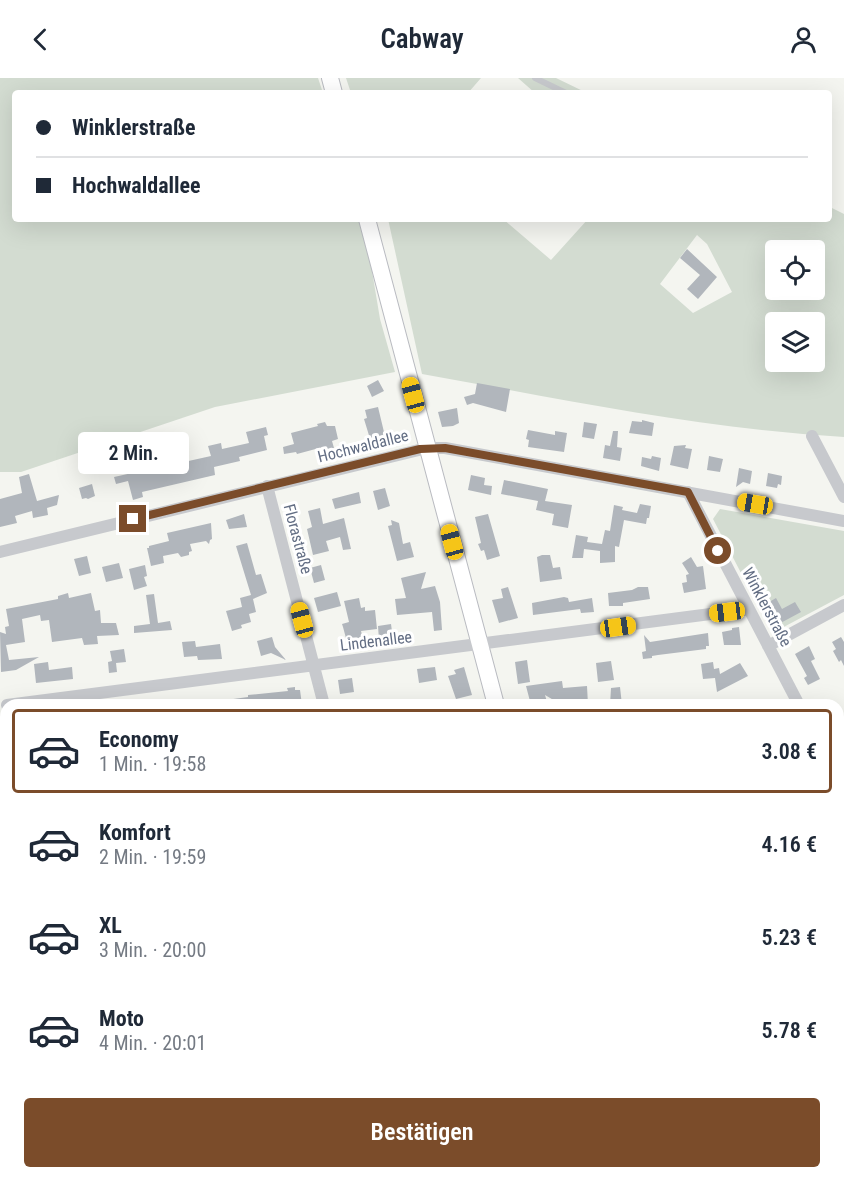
<!DOCTYPE html>
<html lang="de">
<meta charset="utf-8">
<style>
body{margin:0;font-family:"Roboto Condensed",sans-serif;background:#f2f2f3;color:#1f2937;height:100vh;display:flex;flex-direction:column;font-size:22px;white-space:nowrap}
*{box-sizing:border-box;margin:0}
p{font-size:20px;color:#747a83}
.icon{flex:none;width:33px;height:33px;fill:none;stroke:currentColor;stroke-width:2;stroke-linecap:round;stroke-linejoin:round}
.map{position:relative;flex:1;overflow:hidden}
.sheet{position:absolute;left:0px;top:621px;width:844px;height:480px;display:flex;flex-direction:column;background:#fff;border-radius:18px 18px 0 0;box-shadow:0 6px 24px #0002}
.sheet>*{flex:none}
.top-card{position:absolute;left:12px;top:12px;width:820px;height:132px;border-radius:6px;box-shadow:0 6px 24px #0002;display:grid;align-content:center;height:132px;padding:0 24px;background:#fff}
.fabs{position:absolute;left:765px;top:162px;display:grid;gap:12px}
.fabs a{display:grid;place-items:center;width:60px;height:60px;border-radius:6px;background:#fff;box-shadow:0 6px 24px #0002;font-size:30px}
.end{position:absolute;width:27px;height:27px;margin:-14px;border:8px solid #7b4c2a;background:#fff;box-shadow:0 0 0 3px #fff}
.from{border-radius:50%}
.bubble{position:absolute;height:42px;border-radius:6px;background:#fff;box-shadow:0 6px 24px #0002;font-size:20px;font-weight:600;line-height:42px;text-align:center}
.car{position:absolute;width:18px;height:36px;margin:-18px -9px;border-radius:8px;box-shadow:0 0 4px 2px #0007;background:linear-gradient(#f5c518 24%,#345 0 40%,#f5c518 0 76%,#345 0 86%,#f5c518 0)}
.top-card b{display:flex;align-items:center;gap:21px;height:57px;font-size:22px}
.top-card b+b{border-top:2px solid #e0e1e3}
.top-card i{width:15px;height:15px;background:#1f2937}
ul{padding:10px 0 0;list-style:none}
li{display:flex;align-items:center;gap:18px;height:84px;margin:0 12px 9px;padding:0 12px;border:3px solid transparent;border-radius:6px}
li div{flex:1}
li b{display:block;font-size:22px}
li em{font-style:normal;font-weight:600}
li.on{border-color:#7b4c2a}
li>.icon{width:54px;height:54px;stroke-width:1.5}
.button{display:flex;gap:12px;margin-top:auto;padding:12px 24px}
.button a{flex:1;height:69px;border-radius:6px;background:#7b4c2a;color:#fff;font-size:24px;font-weight:600;line-height:69px;text-align:center}
header{display:flex;justify-content:space-between;align-items:center;height:78px;padding:0 24px;background:#fff;font-size:27px;font-weight:600}
.map>svg:first-child{display:block}
.green{fill:#d3dcd1;fill-rule:evenodd}
.building{fill:#b1b6bc}
.lines{fill:none;stroke-linecap:round;stroke-linejoin:round}
.secondary-casing{stroke:#b9bbc1;stroke-width:18}
.service{stroke:#c7c9cd;stroke-width:6}
.minor{stroke:#c7c9cd;stroke-width:12}
.secondary{stroke:#fff;stroke-width:16}
.route{stroke:#7b4c2a;stroke-width:8}
.labels{text-anchor:middle;dominant-baseline:central;stroke-width:6;stroke-linejoin:round;paint-order:stroke}
.street-label{font-size:16px;fill:#626d83;stroke:#fff}
</style>
<header><svg class="icon" aria-label="back" viewBox="0 0 24 24"><path d="M15 5l-7 7 7 7"/></svg>Cabway<svg class="icon" aria-label="person" viewBox="0 0 24 24"><circle cx="12" cy="8" r="4"/><path d="M4 21q1-7 8-7t8 7"/></svg></header>
<div class="map">
<svg width="844" height="1101" viewBox="0 0 844 1101">
<rect width="100%" height="100%" fill="#f4f5f0"/>
<path class="green" d="M0 0H318L323 15H15V141H359L370 181 380 241 395 294 215 329 21 394H0Z
M346 0H481L468 15H351Z
M518 0H556L587 15H535Z
M830 129 844 136V359C702 351 562 321 422 296L388 141H503L551 182 588 141H830ZM697 157 707 166 732 214 693 235 660 206ZM776 172H814V212H776ZM776 244H814V284H776Z
M720 431 844 453V517L778 552 769 549 713 441Z
M6 974V1095H124L128 1101H0V975Z
M265 1095H590L592 1101H193Z"/>
<path class="building" d="M687 171 717 199 698 221 687 211 700 197 680 180Z
M378 302 384 313 372 319 367 308Z
M477 305 510 311 506 334 473 325 467 327 464 319 475 316Z
M378 329 384 354 392 359 371 364 364 341 367 340 365 332Z
M457 330 459 345 453 348 442 349 438 334Z
M642 342 654 345 652 358 629 355 632 343 642 344Z
M325 344 327 348H335L338 361 332 363 334 370 324 373 323 369 297 376 296 374 284 376 283 369 294 366 291 355 318 348 317 346Z
M584 344 597 346 594 361 582 359Z
M266 349 268 357 264 358 267 372 239 379 240 383 214 389 215 397 142 414 143 419 133 422 128 403 116 406 114 399 132 395 127 376 132 375 131 372 146 368 151 392 159 390 160 392 176 389 175 386 211 378 208 368 221 365 222 371 249 365 246 354Z
M528 352 555 357V353L567 355 564 374 528 369 529 362 526 361Z
M613 353H618L617 369 622 370 620 383 603 380 605 367 610 368Z
M179 354 183 369 172 371 169 356Z
M686 367 685 370 692 371 688 391 670 387 674 368Z
M652 378 661 380 659 393 641 388 642 379 651 381Z
M709 378 723 381 720 394 707 392Z
M739 390 752 393 750 406 743 404 736 409Z
M768 395 782 398 781 407 778 406 777 410 766 408Z
M29 396 37 423 59 417 57 427 47 430 48 437 33 440 32 433 15 438 17 445 0 449V421L22 415 19 399Z
M471 397 485 400 484 407 492 408 491 417 468 412Z
M504 402 548 411 545 423 572 427 568 450 552 447 554 436 536 432 538 423 501 416Z
M92 406 95 418 88 421 86 420 82 421 79 410Z
M385 410 390 428 378 432 373 413Z
M359 414 361 425 335 431 332 421Z
M640 426 651 428 649 440H647L646 446 624 442 619 469 615 468V484L600 485V473L584 471 583 480H572L576 457 588 459 587 464 602 466 605 452 610 453 614 427 623 429 622 432 637 435Z
M320 430 323 446 344 440 351 471 343 472 340 459 326 463 329 473 313 477 307 451 312 449 308 433Z
M244 436 247 449 229 451 226 442Z
M488 436 500 478 487 482 484 472 481 473 478 466 481 465 475 439Z
M391 442 399 445 403 466 410 464 414 479 397 483 388 448 392 447Z
M211 445 212 461 210 462 209 466 206 463 190 466 192 473 189 474V477L181 479 178 475 163 478 164 485 151 488 147 470H149V468L169 463 167 455Z
M247 465 256 497 261 496 267 515 253 521 256 534 249 536 251 544 241 547 242 550 232 553 226 533 242 529 240 520 251 517 236 468Z
M542 477H550L553 490 560 489 562 501 540 504 537 479Z
M87 478 91 495 79 498 74 481Z
M691 479 697 489 703 488 706 511 684 515 682 505 687 504 686 497 689 496 682 485Z
M119 485 123 500 106 504 102 489Z
M145 487 147 498 144 499 147 508 134 512 129 491Z
M321 487 325 502 314 505 310 490Z
M426 494 421 511 435 508 440 524 442 552 434 553 432 534 397 537 395 521 406 520 401 500Z
M508 509 518 540 499 545 492 522 503 520 501 511Z
M638 509H648L650 521 623 525V528H609L608 515 632 512Z
M337 514 341 528 318 534 314 520Z
M68 515 69 520 91 515 95 533 100 532 101 545H116L119 557 97 558 98 566 84 567 82 560 52 564 49 542 41 543 40 537 22 541 25 564 6 567 9 582 39 579 16 592 1 594 0 554 6 556 5 549 9 548 6 531 58 521V518Z
M154 516 158 545 170 543 172 552 134 555V548L150 546 146 517Z
M564 519 568 520 569 524 592 520 594 534 581 535 580 531 533 537 532 525Z
M359 520 361 530 365 529V533L375 532 377 551 361 553 363 560 359 561 360 565 353 567 352 563 347 564 343 549 342 546 349 544 344 523Z
M776 520 782 531 795 524 801 534 775 548 764 527Z
M391 546 393 561 379 562 378 548Z
M739 549 741 567H724L722 554 732 552V550Z
M708 555 709 568H706V571L658 577 652 578V580L643 581 642 574 646 573 644 557 650 564Z
M272 559 275 569 286 582 271 575 261 578 257 563Z
M841 559 844 564V588L841 582 839 584 833 573 836 571 832 564Z
M195 563 196 569 220 566 222 581 198 582 197 578 184 579 182 564Z
M809 568 815 581 811 583 820 601 808 607 804 600 807 598 795 576Z
M124 571 126 584 116 585 117 594 109 595 108 584 112 583 110 573Z
M527 582 530 604 518 606 515 584Z
M611 583 614 602 598 604 596 585Z
M48 584 49 592 72 589 73 601 36 605 34 586Z
M713 584 714 591 719 590 720 596 740 585 748 598 717 614 715 600 703 601 701 586Z
M435 589 437 602 419 605 417 591Z
M464 589 472 617 456 621 448 598 456 596 454 592Z
M352 600 354 614 340 616 338 602Z
M562 603 563 610 587 608 588 627H562L545 617 548 627H531L526 608Z
M295 609V612H300L302 627H226V622L248 619V617L288 613 287 610Z
M620 609 622 627H610L611 610Z"/>
<g class="lines">
<defs>
<path id="secondary" d="M330 0 334 15
M367 141 496 627
M602 1095 603 1101"/>
</defs>
<use href="#secondary" class="secondary-casing"/>
<path class="service" d="M535 0 566 15"/>
<path class="minor" d="M812 358 844 419
M267 408 324 627
M688 414 799 627
M0 474 427 370H445L844 443
M768 568 844 527
M7 627 749 531
M838 701 844 713
M0 814H6
M838 920H844
M0 958 6 957
M710 1095 727 1101
M825 1095 827 1101"/>
<use href="#secondary" class="secondary"/>
</g>
<g class="lines">
<path class="route" d="M133 441 420 371 445 370 688 414 718 473"/>
</g>
<g class="labels">
<g class="street-label">
<text transform="translate(363 368) rotate(-14)">Hochwaldallee</text>
<text transform="translate(298 461) rotate(75)">Florastraße</text>
<text transform="translate(767 529) rotate(62)">Winklerstraße</text>
<text transform="translate(376 563) rotate(-7)">Lindenallee</text>
</g>
</g>
</svg>
<div class="fabs">
<a><svg class="icon" aria-label="locate" viewBox="0 0 24 24"><circle cx="12" cy="12" r="6"/><path d="M12 2v4M12 18v4M2 12h4M18 12h4"/></svg></a>
<a><svg class="icon" aria-label="layers" viewBox="0 0 24 24"><path d="M12 4l9 5-9 5-9-5zM3 14l9 5 9-5"/></svg></a>
</div>
<i class="end from" style="left:718px;top:473px"></i>
<i class="end" style="left:133px;top:441px"></i>
<div class="bubble" style="left:78px;top:354px;width:111px">2 Min.</div>
<i class="car" style="left:413px;top:317px;rotate:345deg"></i>
<i class="car" style="left:755px;top:426px;rotate:280deg"></i>
<i class="car" style="left:452px;top:464px;rotate:345deg"></i>
<i class="car" style="left:727px;top:534px;rotate:263deg"></i>
<i class="car" style="left:302px;top:542px;rotate:345deg"></i>
<i class="car" style="left:618px;top:549px;rotate:82deg"></i>
<div class="top-card">
<b><i class="from"></i>Winklerstraße</b>
<b><i></i>Hochwaldallee</b>
</div>
<section class="sheet">
<ul>
<li class="on"><svg class="icon" aria-label="car" viewBox="0 0 24 24"><path d="M5 17H2v-5l4-1 3-4h7l3 4 3 1v5h-3M9 17h6M6 11h13"/><circle cx="7" cy="17" r="2"/><circle cx="17" cy="17" r="2"/></svg><div><b>Economy</b><p>1 Min. · 19:58</p></div><em>3.08 €</em></li>
<li><svg class="icon" aria-label="car" viewBox="0 0 24 24"><path d="M5 17H2v-5l4-1 3-4h7l3 4 3 1v5h-3M9 17h6M6 11h13"/><circle cx="7" cy="17" r="2"/><circle cx="17" cy="17" r="2"/></svg><div><b>Komfort</b><p>2 Min. · 19:59</p></div><em>4.16 €</em></li>
<li><svg class="icon" aria-label="car" viewBox="0 0 24 24"><path d="M5 17H2v-5l4-1 3-4h7l3 4 3 1v5h-3M9 17h6M6 11h13"/><circle cx="7" cy="17" r="2"/><circle cx="17" cy="17" r="2"/></svg><div><b>XL</b><p>3 Min. · 20:00</p></div><em>5.23 €</em></li>
<li><svg class="icon" aria-label="car" viewBox="0 0 24 24"><path d="M5 17H2v-5l4-1 3-4h7l3 4 3 1v5h-3M9 17h6M6 11h13"/><circle cx="7" cy="17" r="2"/><circle cx="17" cy="17" r="2"/></svg><div><b>Moto</b><p>4 Min. · 20:01</p></div><em>5.78 €</em></li>
</ul>
<div class="button"><a>Bestätigen</a></div>
</section>
</div>
